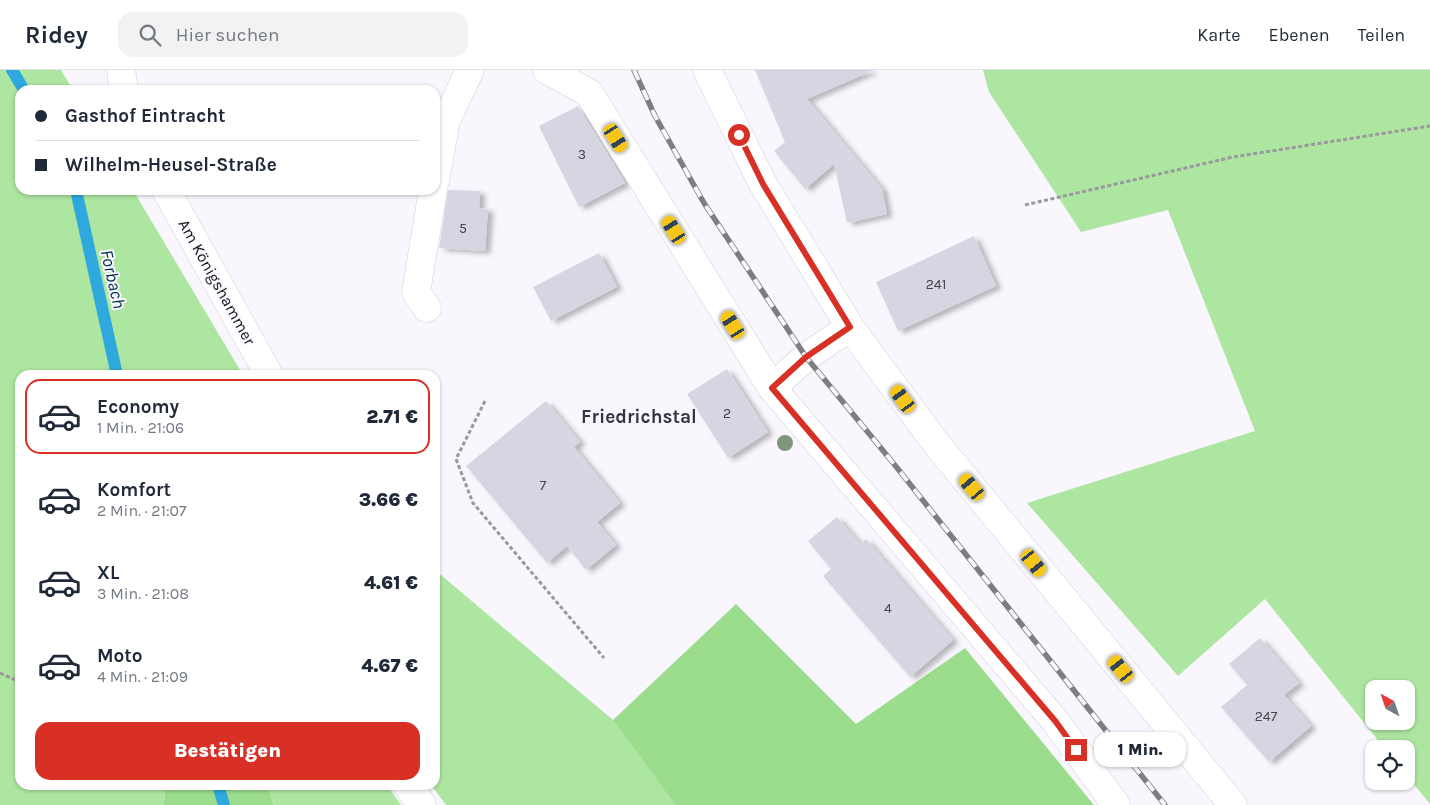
<!DOCTYPE html>
<html lang="de">
<meta charset="utf-8">
<style>
body{margin:0;font-family:Karla,sans-serif;background:#f2f2f3;color:#1f2937;height:100vh;display:flex;flex-direction:column;font-size:19px;white-space:nowrap}
*{box-sizing:border-box;margin:0}
p{font-size:16px;color:#747a83}
.icon{flex:none;width:28px;height:28px;fill:none;stroke:currentColor;stroke-width:2;stroke-linecap:round;stroke-linejoin:round}
.map{position:relative;flex:1;overflow:hidden}
.drawer{position:absolute;left:15px;top:300px;width:425px;height:420px;display:flex;flex-direction:column;background:#fff;border-radius:15px;box-shadow:0 1px 4px #0004}
.drawer>*{flex:none}
.hud{position:absolute;left:15px;top:15px;width:425px;height:110px;border-radius:15px;box-shadow:0 1px 4px #0004;display:grid;align-content:center;height:110px;padding:0 20px;background:#fff}
.needle{width:32px;rotate:320deg}
.tools{position:absolute;left:1365px;top:610px;display:grid;gap:10px}
.tools a{display:grid;place-items:center;width:50px;height:50px;border-radius:10px;background:#fff;box-shadow:0 1px 4px #0004;font-size:25px}
.end{position:absolute;width:22px;height:22px;margin:-11px;border:6px solid #d93025;background:#fff;box-shadow:0 0 0 2px #fff}
.from{border-radius:50%}
.bubble{position:absolute;height:35px;border-radius:15px;background:#fff;box-shadow:0 1px 4px #0004;font-size:16px;font-weight:800;line-height:35px;text-align:center}
.car{position:absolute;width:15px;height:30px;margin:-15px -8px;border-radius:6px;box-shadow:0 0 4px 1px #0007;background:linear-gradient(#f5c518 24%,#345 0 40%,#f5c518 0 76%,#345 0 86%,#f5c518 0)}
.hud b{display:flex;align-items:center;gap:18px;height:48px;font-size:19px}
.hud b+b{border-top:1px solid #e0e1e3}
.hud i{width:12px;height:12px;background:#1f2937}
ul{padding:9px 0 0;list-style:none}
li{display:flex;align-items:center;gap:15px;height:75px;margin:0 10px 8px;padding:0 10px;border:2px solid transparent;border-radius:15px}
li div{flex:1}
li b{display:block;font-size:19px}
li em{font-style:normal;font-weight:800}
li.current{border-color:#d93025}
li>.icon{width:45px;height:45px;stroke-width:1.5}
.cta{display:flex;gap:10px;margin-top:auto;padding:10px 20px}
.cta a{flex:1;height:58px;border-radius:15px;background:#d93025;color:#fff;font-size:20px;font-weight:800;line-height:58px;text-align:center}
header{display:flex;align-items:center;gap:30px;box-sizing:border-box;height:70px;padding:0 25px;background:#fff;border-bottom:1px solid #e0e1e3}
header strong{font-size:24px}
nav{display:flex;gap:28px;margin-inline-start:auto;font-size:18px}
.search{width:350px;height:45px;background:#f2f2f3;display:flex;align-items:center;gap:12px;box-sizing:border-box;padding:0 18px;border-radius:15px;color:#747a83;font-size:19px}
.map>svg:first-child{display:block}
.green{fill:#ade6a1;fill-rule:evenodd}
.forest{fill:#9bdd8c}
.lines{fill:none;stroke-linecap:round;stroke-linejoin:round}
.stream{stroke:#2ea8dd;stroke-width:12}
.building{fill:#d8d5e3;filter:url(#shadow)}
.street-casing{stroke:#d2cedc;stroke-width:29}
.primary-casing{stroke:#d2cedc;stroke-width:29}
.path{stroke:#9a989e;stroke-width:3;stroke-dasharray:4 2.5;stroke-linecap:butt}
.street{stroke:#fff;stroke-width:28}
.primary{stroke:#fff;stroke-width:28}
.rail-casing{stroke:#7e7d82;stroke-width:5.5}
.rail{stroke:#f9f7fd;stroke-width:4;stroke-dasharray:11;stroke-linecap:butt}
.tree{fill:#7f967c}
.route{stroke:#d93025;stroke-width:6}
.labels{text-anchor:middle;dominant-baseline:central;stroke-width:4;stroke-linejoin:round;paint-order:stroke}
.number-label{font-size:14px;fill:#44434a}
.street-label{font-size:16px;fill:#131217;stroke:#f9f7fd}
.water-label{font-size:18px;font-style:italic;fill:#003449;stroke:#f9f7fd}
.quarter-label{font-size:19px;font-weight:bold;fill:#37343f;stroke:#f9f7fd}
</style>
<header>
<strong>Ridey</strong>
<div class="search"><svg class="icon" aria-label="search" viewBox="0 0 24 24"><circle cx="10" cy="10" r="6"/><path d="M15 15l6 6"/></svg>Hier suchen</div>
<nav><a>Karte</a><a>Ebenen</a><a>Teilen</a></nav>
</header>
<div class="map">
<svg width="1430" height="735" viewBox="0 0 1430 735">
<defs>
<filter id="shadow"><feDropShadow dx="5.5" dy="3" stdDeviation="2.5" flood-color="#0004"/></filter>
</defs>
<rect width="100%" height="100%" fill="#f9f7fd"/>
<path class="green" d="M0 0H61L73 20H20V120H133L243 305H20V715H165L164 735H0Z
M983 0H1430V734L1406 705V679H1385L1265 529 1178 606 1027 433 1255 361 1168 140 1081 162 989 22ZM1374 619H1406V651H1374Z
M435 500 613 650 675 735H446L431 715H435Z
M267 715H387L401 735H274Z"/>
<path class="forest" d="M736 534 856 654 965 578 1094 735H675L613 650Z
M165 715H267L274 735H164Z"/>
<g class="lines">
<path class="stream" d="M12 0 24 20
M76 120 117 305
M218 715 224 735"/>
</g>
<path class="building" d="M755 0H874L807 29 882 119 887 144 847 153 834 94 805 119 774 81 785 72Z
M578 36 625 113 579 137 539 56Z
M448 120 480 121 479 138 488 139 485 181 439 178Z
M974 166 996 216 898 261 876 212Z
M599 183 617 217 551 251 533 217Z
M727 299 768 362 728 388 687 324Z
M546 331 580 372 574 377 620 433 597 452 616 475 586 500 567 476 547 493 466 396Z
M837 447 860 474 866 469 953 570 910 607 823 506 831 499 808 471Z
M1260 568 1299 613 1284 625 1311 656 1269 692 1221 637 1247 615 1229 594Z"/>
<g class="lines">
<defs>
<path id="street" d="M121 0 124 20
M547 0 589 23 772 318 1056 652 1116 735
M435 111 446 50 470 0
M166 120 269 305
M427 238 416 222 433 120
M772 318 806 287 850 257
M407 715 422 735"/>
<path id="primary" d="M707 0 763 114 850 257 935 372 1233 735"/>
</defs>
<use href="#street" class="street-casing"/>
<use href="#primary" class="primary-casing"/>
<path class="path" d="M1025 135 1233 87 1430 56
M485 331 456 389 473 433 604 588
M0 603 20 612"/>
<use href="#street" class="street"/>
<use href="#primary" class="primary"/>
<defs>
<path id="rail" d="M634 0 655 46 704 133 806 287 894 394 1165 735"/>
</defs>
<use href="#rail" class="rail-casing"/>
<use href="#rail" class="rail"/>
</g>
<circle class="tree" cx="785" cy="373" r="8"/>
<g class="lines">
<path class="route" d="M739 65 763 114 850 257 806 287 772 318 1056 652 1076 680"/>
</g>
<g class="labels">
<g class="number-label">
<text x="582" y="84">3</text>
<text x="463" y="158">5</text>
<text x="936" y="214">241</text>
<text x="727" y="343">2</text>
<text x="543" y="415">7</text>
<text x="888" y="538">4</text>
<text x="1266" y="646">247</text>
</g>
<g class="street-label">
<text transform="translate(217 212) rotate(61)">Am Königshammer</text>
</g>
<g class="water-label">
<text transform="translate(113 209) rotate(77)">Forbach</text>
</g>
<g class="quarter-label">
<text x="639" y="347">Friedrichstal</text>
</g>
</g>
</svg>
<div class="tools">
<a><svg class="needle" viewBox="-14 -14 28 28"><path d="M0-13l5 13h-10z" fill="#e53935"/><path d="M0 13l5-13h-10z" fill="#747a83"/></svg></a>
<a><svg class="icon" aria-label="locate" viewBox="0 0 24 24"><circle cx="12" cy="12" r="6"/><path d="M12 2v4M12 18v4M2 12h4M18 12h4"/></svg></a>
</div>
<i class="end from" style="left:739px;top:65px"></i>
<i class="end" style="left:1076px;top:680px"></i>
<div class="bubble" style="left:1094px;top:662px;width:92px">1 Min.</div>
<i class="car" style="left:616px;top:68px;rotate:148deg"></i>
<i class="car" style="left:674px;top:160px;rotate:328deg"></i>
<i class="car" style="left:733px;top:255px;rotate:328deg"></i>
<i class="car" style="left:903px;top:329px;rotate:324deg"></i>
<i class="car" style="left:972px;top:417px;rotate:320deg"></i>
<i class="car" style="left:1034px;top:493px;rotate:141deg"></i>
<i class="car" style="left:1121px;top:599px;rotate:321deg"></i>
<div class="hud">
<b><i class="from"></i>Gasthof Eintracht</b>
<b><i></i>Wilhelm-Heusel-Straße</b>
</div>
<section class="drawer">
<ul>
<li class="current"><svg class="icon" aria-label="car" viewBox="0 0 24 24"><path d="M5 17H2v-5l4-1 3-4h7l3 4 3 1v5h-3M9 17h6M6 11h13"/><circle cx="7" cy="17" r="2"/><circle cx="17" cy="17" r="2"/></svg><div><b>Economy</b><p>1 Min. · 21:06</p></div><em>2.71 €</em></li>
<li><svg class="icon" aria-label="car" viewBox="0 0 24 24"><path d="M5 17H2v-5l4-1 3-4h7l3 4 3 1v5h-3M9 17h6M6 11h13"/><circle cx="7" cy="17" r="2"/><circle cx="17" cy="17" r="2"/></svg><div><b>Komfort</b><p>2 Min. · 21:07</p></div><em>3.66 €</em></li>
<li><svg class="icon" aria-label="car" viewBox="0 0 24 24"><path d="M5 17H2v-5l4-1 3-4h7l3 4 3 1v5h-3M9 17h6M6 11h13"/><circle cx="7" cy="17" r="2"/><circle cx="17" cy="17" r="2"/></svg><div><b>XL</b><p>3 Min. · 21:08</p></div><em>4.61 €</em></li>
<li><svg class="icon" aria-label="car" viewBox="0 0 24 24"><path d="M5 17H2v-5l4-1 3-4h7l3 4 3 1v5h-3M9 17h6M6 11h13"/><circle cx="7" cy="17" r="2"/><circle cx="17" cy="17" r="2"/></svg><div><b>Moto</b><p>4 Min. · 21:09</p></div><em>4.67 €</em></li>
</ul>
<div class="cta"><a>Bestätigen</a></div>
</section>
</div>
